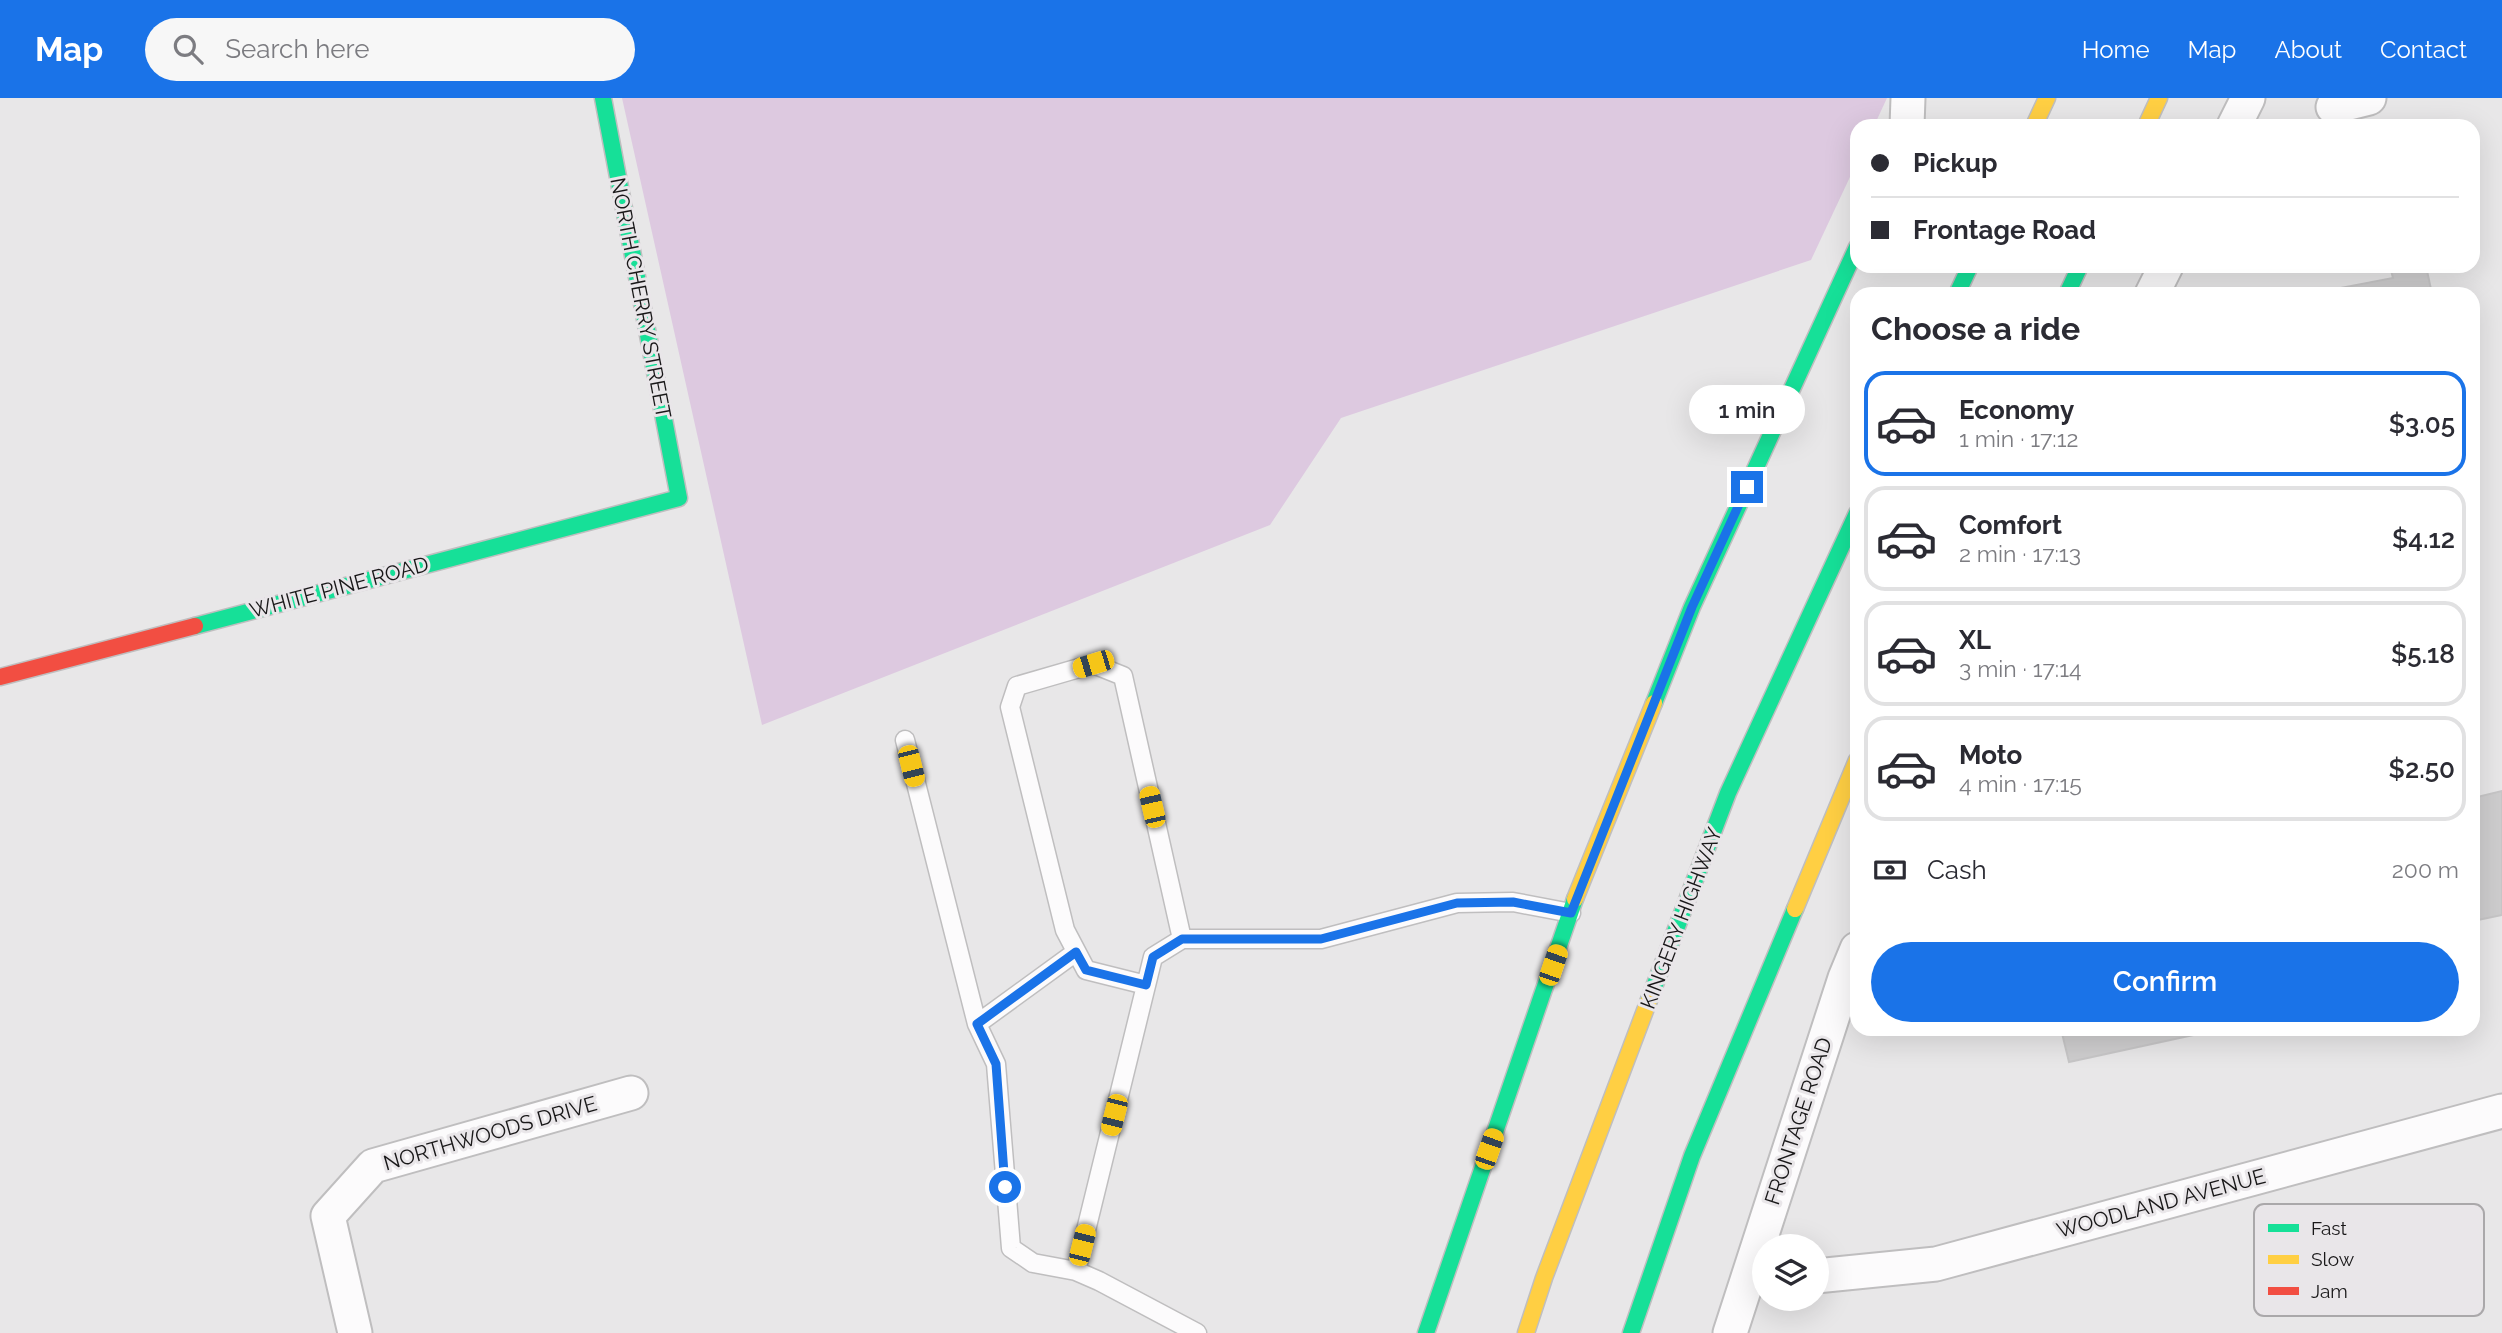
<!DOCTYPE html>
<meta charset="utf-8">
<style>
body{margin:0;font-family:Raleway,sans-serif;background:#f7f7f7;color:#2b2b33;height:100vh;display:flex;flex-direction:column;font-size:26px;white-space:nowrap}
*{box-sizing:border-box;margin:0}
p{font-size:23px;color:#7c7c81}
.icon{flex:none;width:38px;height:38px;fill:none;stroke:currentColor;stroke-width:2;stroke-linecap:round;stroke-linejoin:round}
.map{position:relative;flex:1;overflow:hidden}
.drawer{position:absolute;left:1850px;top:189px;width:630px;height:749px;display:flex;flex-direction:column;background:#fff;border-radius:21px;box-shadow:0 7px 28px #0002}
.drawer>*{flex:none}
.top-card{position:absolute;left:1850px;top:21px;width:630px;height:154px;border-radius:21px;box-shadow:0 7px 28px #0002;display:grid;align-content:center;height:154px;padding:0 21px;background:#fff}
.fabs{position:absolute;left:1752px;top:1136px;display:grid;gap:14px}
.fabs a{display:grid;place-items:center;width:77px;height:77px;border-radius:50%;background:#fff;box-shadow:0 7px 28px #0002;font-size:35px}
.end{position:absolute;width:32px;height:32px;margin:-16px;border:9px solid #1a73e8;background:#fff;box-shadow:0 0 0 4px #fff}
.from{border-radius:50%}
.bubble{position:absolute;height:49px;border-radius:24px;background:#fff;box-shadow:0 7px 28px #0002;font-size:23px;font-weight:600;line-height:49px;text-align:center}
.car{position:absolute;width:21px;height:42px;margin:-21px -10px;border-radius:9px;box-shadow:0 0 5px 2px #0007;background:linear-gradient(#f5c518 24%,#345 0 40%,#f5c518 0 76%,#345 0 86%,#f5c518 0)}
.top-card b{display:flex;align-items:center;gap:24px;height:66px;font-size:26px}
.top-card b+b{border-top:2px solid #e1e1e2}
.top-card i{width:18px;height:18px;background:#2b2b33}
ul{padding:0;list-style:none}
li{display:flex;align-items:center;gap:21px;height:105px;margin:0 14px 10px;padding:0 7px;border:4px solid #e1e1e2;border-radius:21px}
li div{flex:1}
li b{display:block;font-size:26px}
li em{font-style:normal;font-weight:600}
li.active{border-color:#1a73e8}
li>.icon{width:63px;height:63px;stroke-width:1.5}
h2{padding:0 21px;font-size:32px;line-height:84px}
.pay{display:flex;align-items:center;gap:18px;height:77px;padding:0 21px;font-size:26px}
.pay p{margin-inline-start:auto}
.action{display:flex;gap:14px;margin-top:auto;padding:14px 21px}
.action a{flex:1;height:80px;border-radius:42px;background:#1a73e8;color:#fff;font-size:28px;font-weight:600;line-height:80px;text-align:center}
header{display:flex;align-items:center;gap:42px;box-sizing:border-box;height:98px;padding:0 35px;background:#1a73e8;color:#fff}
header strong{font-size:33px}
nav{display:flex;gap:38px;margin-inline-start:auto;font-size:24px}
.search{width:490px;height:63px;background:#f7f7f7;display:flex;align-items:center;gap:18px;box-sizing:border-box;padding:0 24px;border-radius:38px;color:#7c7c81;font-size:26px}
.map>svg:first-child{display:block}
.green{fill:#ddc9e0}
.building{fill:#cecdce;stroke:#c7c6c7;stroke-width:2}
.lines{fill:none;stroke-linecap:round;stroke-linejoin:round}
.lane-casing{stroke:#bfbebf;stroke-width:21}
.street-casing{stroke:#bfbebf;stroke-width:37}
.fast-casing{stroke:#bfbebf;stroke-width:19}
.slow-casing{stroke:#bfbebf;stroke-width:19}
.jam-casing{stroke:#bfbebf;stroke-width:19}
.lane{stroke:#fcfbfc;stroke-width:18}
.street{stroke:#fcfbfc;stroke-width:33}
.fast{stroke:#16e098;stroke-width:16}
.slow{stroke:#ffcf43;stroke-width:16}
.jam{stroke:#f24e42;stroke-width:16}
.route{stroke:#1a73e8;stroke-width:9}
.labels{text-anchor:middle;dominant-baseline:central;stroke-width:6;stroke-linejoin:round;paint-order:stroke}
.street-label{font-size:21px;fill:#181718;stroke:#e9e6e9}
.key{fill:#e9e6e9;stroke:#aaa8aa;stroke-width:2}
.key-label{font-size:19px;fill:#181718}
</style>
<header>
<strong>Map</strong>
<div class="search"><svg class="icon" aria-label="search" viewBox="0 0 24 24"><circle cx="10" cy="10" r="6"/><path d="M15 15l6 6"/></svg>Search here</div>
<nav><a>Home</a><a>Map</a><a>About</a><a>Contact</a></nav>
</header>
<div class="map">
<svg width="2502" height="1235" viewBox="0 0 2502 1235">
<rect width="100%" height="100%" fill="#e8e7e8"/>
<path class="green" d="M622 0H1887L1874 28H1857V64L1811 162 1341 320 1270 427 762 627Z"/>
<path class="building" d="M2411 168H2426L2432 196H2326L2325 193 2393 180 2391 172Z
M2502 693V817L2473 823V700Z
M2061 931H2221L2069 964Z"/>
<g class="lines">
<defs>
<path id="lane" d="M905 642 977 926 996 966 1011 1150 1033 1165 1076 1173
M1146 887 1086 872 1065 832 1010 609 1017 588 1093 566 1123 578 1182 841
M977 926 1076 854
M1197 1235 1099 1183 1076 1173 1153 859 1182 841H1321L1457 805 1513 804 1571 815"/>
<path id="street" d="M2333 9 2369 0
M1907 28 1908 0
M2234 28 2248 0
M2152 196 2166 168
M1816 1178 1936 1166 2502 1013
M355 1235 328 1118 373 1068 631 995
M1730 1235 1845 880 1857 851"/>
<path id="fast" d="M1957 196 1970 168
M2067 196 2080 168
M195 528 679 400 603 0
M1654 605 1692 509 1857 149
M1649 902 1728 695 1857 415
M1426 1235 1575 801
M1631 1235 1692 1058 1795 811"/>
<path id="slow" d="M2034 28 2047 0
M2146 28 2159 0
M1575 801 1654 605
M1795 811 1857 662
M1526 1235 1544 1180 1649 902"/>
<path id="jam" d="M0 579 195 528"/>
</defs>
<use href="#lane" class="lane-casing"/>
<use href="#street" class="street-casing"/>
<use href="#fast" class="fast-casing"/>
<use href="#slow" class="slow-casing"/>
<use href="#jam" class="jam-casing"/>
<use href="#lane" class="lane"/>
<use href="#street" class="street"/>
<use href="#fast" class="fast"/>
<use href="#slow" class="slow"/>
<use href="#jam" class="jam"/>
</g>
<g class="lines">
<path class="route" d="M1005 1089 996 966 977 926 1076 854 1086 872 1146 887 1153 859 1182 841H1321L1457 805 1513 804 1571 815 1692 509 1747 389"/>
</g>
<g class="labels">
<g class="street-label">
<text transform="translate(641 200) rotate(79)">NORTH CHERRY STREET</text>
<text transform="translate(339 489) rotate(-15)">WHITE PINE ROAD</text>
<text transform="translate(1681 820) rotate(-69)">KINGERY HIGHWAY</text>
<text transform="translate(1798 1023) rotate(-72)">FRONTAGE ROAD</text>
<text transform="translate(490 1035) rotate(-16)">NORTHWOODS DRIVE</text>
<text transform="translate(2161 1105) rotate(-15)">WOODLAND AVENUE</text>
</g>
</g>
<rect x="2254" y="1106" width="230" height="112" rx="10" class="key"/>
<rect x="2268" y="1126" width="31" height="8" fill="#16e098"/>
<rect x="2268" y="1157" width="31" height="9" fill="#ffcf43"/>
<rect x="2268" y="1189" width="31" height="8" fill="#f24e42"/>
<g class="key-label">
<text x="2311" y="1137">Fast</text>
<text x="2311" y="1168">Slow</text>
<text x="2311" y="1200">Jam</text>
</g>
</svg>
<div class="fabs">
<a><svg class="icon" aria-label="layers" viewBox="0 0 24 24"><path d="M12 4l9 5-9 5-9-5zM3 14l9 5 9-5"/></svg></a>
</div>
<i class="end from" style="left:1005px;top:1089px"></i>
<i class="end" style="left:1747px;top:389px"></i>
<div class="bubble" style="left:1689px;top:287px;width:116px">1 min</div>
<i class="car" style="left:1093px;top:566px;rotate:253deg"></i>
<i class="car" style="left:911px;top:668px;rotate:166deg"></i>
<i class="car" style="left:1152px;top:709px;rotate:347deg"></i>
<i class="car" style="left:1553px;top:867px;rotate:19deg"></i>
<i class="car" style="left:1114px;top:1017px;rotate:194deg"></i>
<i class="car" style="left:1489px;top:1051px;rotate:19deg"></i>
<i class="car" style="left:1082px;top:1147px;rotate:14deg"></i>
<div class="top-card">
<b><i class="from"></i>Pickup</b>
<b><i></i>Frontage Road</b>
</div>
<section class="drawer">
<h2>Choose a ride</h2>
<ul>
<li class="active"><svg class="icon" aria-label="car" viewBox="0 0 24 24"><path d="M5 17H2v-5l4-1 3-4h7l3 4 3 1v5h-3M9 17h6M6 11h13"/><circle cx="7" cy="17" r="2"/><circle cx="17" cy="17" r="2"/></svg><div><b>Economy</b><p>1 min · 17:12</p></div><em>$3.05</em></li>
<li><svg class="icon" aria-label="car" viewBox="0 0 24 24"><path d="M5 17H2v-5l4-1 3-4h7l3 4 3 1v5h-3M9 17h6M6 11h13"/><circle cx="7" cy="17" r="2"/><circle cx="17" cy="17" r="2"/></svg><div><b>Comfort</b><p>2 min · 17:13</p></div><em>$4.12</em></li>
<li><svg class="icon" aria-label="car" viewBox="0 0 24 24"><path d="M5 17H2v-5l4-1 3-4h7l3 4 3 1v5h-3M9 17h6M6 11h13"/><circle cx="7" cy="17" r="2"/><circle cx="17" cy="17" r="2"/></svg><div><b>XL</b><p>3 min · 17:14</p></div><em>$5.18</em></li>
<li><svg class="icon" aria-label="car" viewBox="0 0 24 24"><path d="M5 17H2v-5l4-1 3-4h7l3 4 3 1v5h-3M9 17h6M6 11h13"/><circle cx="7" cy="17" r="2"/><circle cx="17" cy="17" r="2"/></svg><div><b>Moto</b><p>4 min · 17:15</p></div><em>$2.50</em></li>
</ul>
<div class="pay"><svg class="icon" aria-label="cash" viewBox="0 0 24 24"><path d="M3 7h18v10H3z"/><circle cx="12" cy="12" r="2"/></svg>Cash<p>200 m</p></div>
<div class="action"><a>Confirm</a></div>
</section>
</div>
